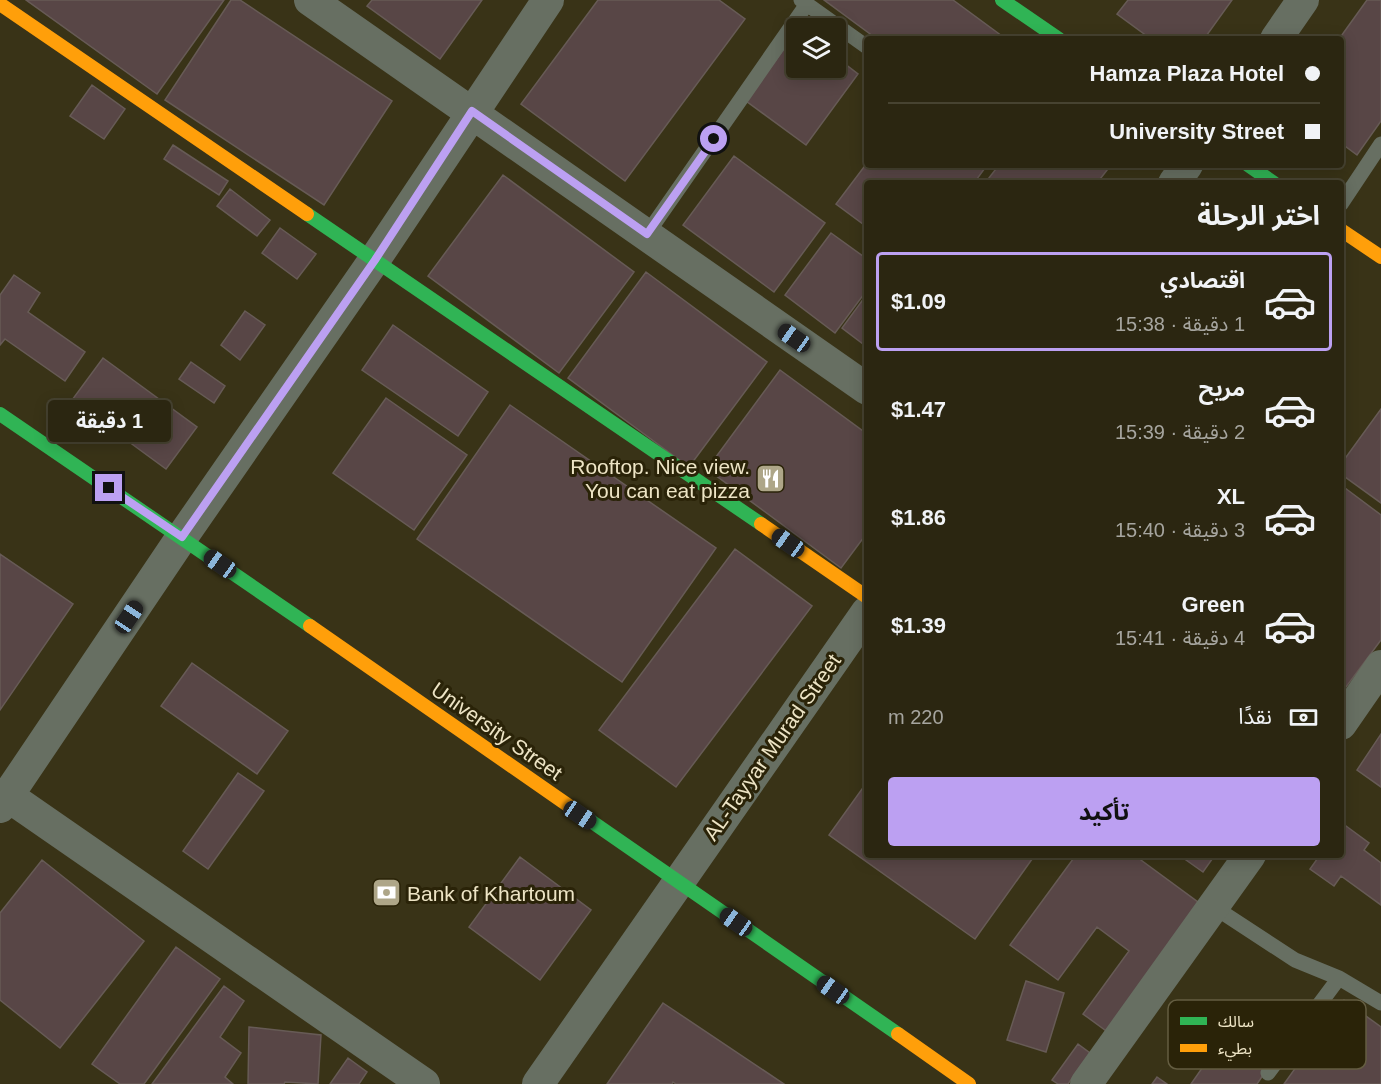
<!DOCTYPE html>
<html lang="ar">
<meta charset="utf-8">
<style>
body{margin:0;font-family:Helvetica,"Noto Sans Arabic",sans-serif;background:#332e1a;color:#f1f3f6;direction:rtl;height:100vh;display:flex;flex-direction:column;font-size:22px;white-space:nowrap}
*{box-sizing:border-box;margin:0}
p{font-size:20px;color:#a6a59f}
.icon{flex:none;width:33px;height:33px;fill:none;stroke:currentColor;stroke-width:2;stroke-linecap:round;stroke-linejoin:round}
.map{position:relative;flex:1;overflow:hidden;direction:ltr}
.drawer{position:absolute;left:864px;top:180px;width:480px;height:678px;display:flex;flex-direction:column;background:#2b2611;border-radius:6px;box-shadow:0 3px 15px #0003,0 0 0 2px #474331;direction:rtl}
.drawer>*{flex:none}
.guide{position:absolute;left:864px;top:36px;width:480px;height:132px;border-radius:6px;box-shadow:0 3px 15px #0003,0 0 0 2px #474331;direction:rtl;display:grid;align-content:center;height:132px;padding:0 24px;background:#2b2611}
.tools{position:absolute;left:786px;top:18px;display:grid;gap:12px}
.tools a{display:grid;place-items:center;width:60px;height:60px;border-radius:6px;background:#2b2611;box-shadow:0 3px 15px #0003,0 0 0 2px #474331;font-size:30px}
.end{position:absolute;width:27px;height:27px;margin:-14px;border:8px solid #bca0f2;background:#111;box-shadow:0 0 0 3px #111}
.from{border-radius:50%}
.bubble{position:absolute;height:42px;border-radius:6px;background:#2b2611;box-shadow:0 3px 15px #0003,0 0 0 2px #474331;font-size:20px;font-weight:700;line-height:42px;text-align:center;direction:rtl}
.car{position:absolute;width:18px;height:36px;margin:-18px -9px;border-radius:8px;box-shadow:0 0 4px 2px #0007;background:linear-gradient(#222 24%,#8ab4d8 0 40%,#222 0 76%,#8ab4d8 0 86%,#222 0)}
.guide b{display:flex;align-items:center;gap:21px;height:57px;font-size:22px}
.guide b+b{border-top:2px solid #474331}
.guide i{width:15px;height:15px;background:#f1f3f6}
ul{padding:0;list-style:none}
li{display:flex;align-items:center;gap:18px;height:99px;margin:0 12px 9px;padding:0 12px;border:3px solid transparent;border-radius:6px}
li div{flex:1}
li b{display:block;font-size:22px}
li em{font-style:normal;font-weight:700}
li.current{border-color:#bca0f2}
li>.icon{width:54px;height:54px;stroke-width:1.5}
h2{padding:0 24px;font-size:27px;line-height:72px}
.pay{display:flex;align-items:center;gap:15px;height:66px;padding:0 24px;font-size:22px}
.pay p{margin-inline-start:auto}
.button{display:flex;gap:12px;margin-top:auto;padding:12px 24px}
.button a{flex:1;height:69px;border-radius:6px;background:#bca0f2;color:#111;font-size:24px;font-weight:700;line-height:69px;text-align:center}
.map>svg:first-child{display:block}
.building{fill:#584646;stroke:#675b56;stroke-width:1.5}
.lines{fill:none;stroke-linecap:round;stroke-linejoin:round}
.lane{stroke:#676f62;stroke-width:15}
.street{stroke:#676f62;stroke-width:32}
.fast{stroke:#30b455;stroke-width:14}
.slow{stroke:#ff9f0a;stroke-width:14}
.route{stroke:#bca0f2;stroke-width:8}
.labels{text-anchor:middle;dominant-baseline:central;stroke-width:6;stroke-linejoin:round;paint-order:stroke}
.poi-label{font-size:21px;fill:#ede4c5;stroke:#2a2308;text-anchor:end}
.street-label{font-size:21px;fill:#ede4c5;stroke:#2a2308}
.key{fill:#2a2308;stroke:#645d41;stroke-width:1.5}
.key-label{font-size:16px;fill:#ede4c5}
</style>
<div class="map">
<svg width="1381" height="1084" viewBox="0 0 1381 1084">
<rect width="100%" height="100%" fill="#393317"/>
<path class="building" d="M26 0H224L157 94Z
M231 0H240L392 101 324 205 165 100Z
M372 0H482L440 59 367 6Z
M598 0H719L745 19 625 181 521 104Z
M824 0H953L1006 39H877Z
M1128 0H1232L1204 39H1151L1117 14Z
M1367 0H1381V121L1357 155 1341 143V39H1339Z
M796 32V68H836V57L858 74 806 145 746 101Z
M92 85 125 109 104 139 70 116Z
M173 145 228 181 219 195 164 159Z
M734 156 825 223 774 292 683 225Z
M867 163V165H981L985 168 974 183H867V227L836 204Z
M999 165H1111L1097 183H985Z
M503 175 634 272 559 373 428 276Z
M230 189 270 220 257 236 217 206Z
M280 228 316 254 297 279 262 253Z
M831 233 867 259V290L835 333 785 295Z
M646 272 767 362 689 467 568 378Z
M14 275 40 293 28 312 85 352 65 381 5 339 0 345V295Z
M867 294V347L842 328Z
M245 311 265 325 240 360 221 345Z
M393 325 488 392 458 436 362 370Z
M103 358 197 427 166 469 72 400Z
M191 362 225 386 214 403 179 379Z
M780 370 867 434V533L841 568 707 469Z
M386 398 467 455 414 530 333 473Z
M510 405 716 548 622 682 417 539Z
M1381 409V503L1341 474V464Z
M1341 485 1381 515V640L1346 687 1341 683Z
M735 549 812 606 676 787 599 730Z
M0 554 73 604 0 710Z
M192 663 288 731 257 774 161 706Z
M1381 734V787L1357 770Z
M238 773 264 791 208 869 183 851Z
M867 782V855H1035L975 939 829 835Z
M1342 823 1369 843 1364 850 1381 863V905L1341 876 1334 886 1310 869 1320 855H1341Z
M1076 855H1134L1202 905 1109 1033 1083 1014 1129 951 1097 927 1058 980 1010 945Z
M1179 855H1215L1203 872Z
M520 857 591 910 540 980 469 927Z
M42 860 144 941 60 1048 0 1000V913Z
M176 947 220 979 144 1084H120L92 1064Z
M1026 981 1064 993 1046 1052 1007 1040Z
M224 986 244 1001 220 1037 241 1053 225 1077 233 1084H152Z
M1344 1000 1381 1027V1084H1284Z
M663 1003 784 1084H676L673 1082 672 1084H607Z
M249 1027 321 1035 318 1084 285 1082 284 1084H248Z
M1223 1038 1268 1068 1257 1084H1191Z
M1078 1044 1090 1053 1068 1084H1058L1052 1080Z
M348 1058 367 1072 359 1084H330Z
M1157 1077 1167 1084H1152Z"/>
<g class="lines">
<path class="lane" d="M801 0 867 47
M1341 204 1381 144
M647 234 807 4
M1214 907 1295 960 1339 978 1381 1003
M1268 1073 1339 978"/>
<path class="street" d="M310 0 867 389
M1276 39 1303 0
M1174 183 1187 165
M1341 724 1381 666
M8 796 424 1084
M0 807 182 537 375 259 548 0
M538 1084 867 612
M1086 1084 1250 855"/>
<path class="fast" d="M1002 0 1059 39
M1248 165 1274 183
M307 214 761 524
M0 414 310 626
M572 808 898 1034"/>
<path class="slow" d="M0 4 307 214
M1341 230 1381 257
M761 524 867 597
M310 626 572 808
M898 1034 969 1084"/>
</g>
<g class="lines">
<path class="route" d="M109 488 182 537 375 260 472 111 647 234 714 139"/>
</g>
<defs>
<symbol id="restaurant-square" viewBox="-11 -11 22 22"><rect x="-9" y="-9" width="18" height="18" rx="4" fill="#aea688" stroke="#2a2308"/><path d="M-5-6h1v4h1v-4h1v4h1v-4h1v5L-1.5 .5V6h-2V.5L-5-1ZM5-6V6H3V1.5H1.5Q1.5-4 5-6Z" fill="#fff"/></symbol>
<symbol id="bank-square" viewBox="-11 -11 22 22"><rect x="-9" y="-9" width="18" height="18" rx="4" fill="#aea688" stroke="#2a2308"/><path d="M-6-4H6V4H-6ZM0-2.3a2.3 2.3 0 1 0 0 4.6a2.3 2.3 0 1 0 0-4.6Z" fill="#fff"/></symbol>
</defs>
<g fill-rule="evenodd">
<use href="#restaurant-square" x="754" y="462" width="33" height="33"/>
<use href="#bank-square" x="370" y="876" width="33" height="33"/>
</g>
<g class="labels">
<g class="poi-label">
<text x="750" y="466">Rooftop. Nice view.<tspan x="750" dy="24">You can eat pizza</tspan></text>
<text x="407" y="893" text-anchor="start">Bank of Khartoum</text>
</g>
<g class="street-label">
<text transform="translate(497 731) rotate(35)">University Street</text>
<text transform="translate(772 747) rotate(-55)">AL-Tayyar Murad Street</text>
</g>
</g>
<rect x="1168" y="1000" width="198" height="69" rx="9" class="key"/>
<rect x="1180" y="1017" width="27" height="8" fill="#30b455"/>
<rect x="1180" y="1044" width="27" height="8" fill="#ff9f0a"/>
<g class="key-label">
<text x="1218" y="1027">سالك</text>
<text x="1218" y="1054">بطيء</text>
</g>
</svg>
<div class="tools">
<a><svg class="icon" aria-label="layers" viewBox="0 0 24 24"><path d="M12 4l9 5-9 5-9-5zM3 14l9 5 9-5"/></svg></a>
</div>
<i class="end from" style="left:714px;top:139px"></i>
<i class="end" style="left:109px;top:488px"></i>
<div class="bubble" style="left:48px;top:400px;width:123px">1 دقيقة</div>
<i class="car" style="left:794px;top:338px;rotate:305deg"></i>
<i class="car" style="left:788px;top:543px;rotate:305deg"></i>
<i class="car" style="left:220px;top:564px;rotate:305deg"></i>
<i class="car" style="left:129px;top:617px;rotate:34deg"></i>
<i class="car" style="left:580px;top:815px;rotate:124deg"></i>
<i class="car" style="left:736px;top:922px;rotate:305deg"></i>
<i class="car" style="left:833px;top:990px;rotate:305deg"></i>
<div class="guide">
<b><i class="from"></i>Hamza Plaza Hotel</b>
<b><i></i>University Street</b>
</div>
<section class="drawer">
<h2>اختر الرحلة</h2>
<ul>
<li class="current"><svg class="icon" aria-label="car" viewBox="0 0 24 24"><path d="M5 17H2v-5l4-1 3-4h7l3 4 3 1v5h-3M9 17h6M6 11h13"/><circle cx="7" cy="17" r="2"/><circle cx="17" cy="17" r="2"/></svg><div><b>اقتصادي</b><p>1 دقيقة · 15:38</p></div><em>$1.09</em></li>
<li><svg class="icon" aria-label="car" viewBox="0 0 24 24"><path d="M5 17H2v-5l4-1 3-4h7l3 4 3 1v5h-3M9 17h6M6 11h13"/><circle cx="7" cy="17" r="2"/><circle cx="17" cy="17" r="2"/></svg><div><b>مريح</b><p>2 دقيقة · 15:39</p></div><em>$1.47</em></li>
<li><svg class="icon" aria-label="car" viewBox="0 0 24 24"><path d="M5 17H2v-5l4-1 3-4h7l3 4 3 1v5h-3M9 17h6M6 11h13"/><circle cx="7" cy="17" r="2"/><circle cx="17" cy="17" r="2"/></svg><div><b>XL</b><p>3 دقيقة · 15:40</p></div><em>$1.86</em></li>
<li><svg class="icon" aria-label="car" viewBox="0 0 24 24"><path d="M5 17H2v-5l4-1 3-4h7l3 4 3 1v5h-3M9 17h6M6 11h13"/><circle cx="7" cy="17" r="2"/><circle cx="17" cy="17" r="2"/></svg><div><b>Green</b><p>4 دقيقة · 15:41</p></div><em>$1.39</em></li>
</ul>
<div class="pay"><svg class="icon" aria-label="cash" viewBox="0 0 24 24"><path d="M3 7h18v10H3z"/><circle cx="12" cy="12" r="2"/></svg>نقدًا<p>220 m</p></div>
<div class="button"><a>تأكيد</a></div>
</section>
</div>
